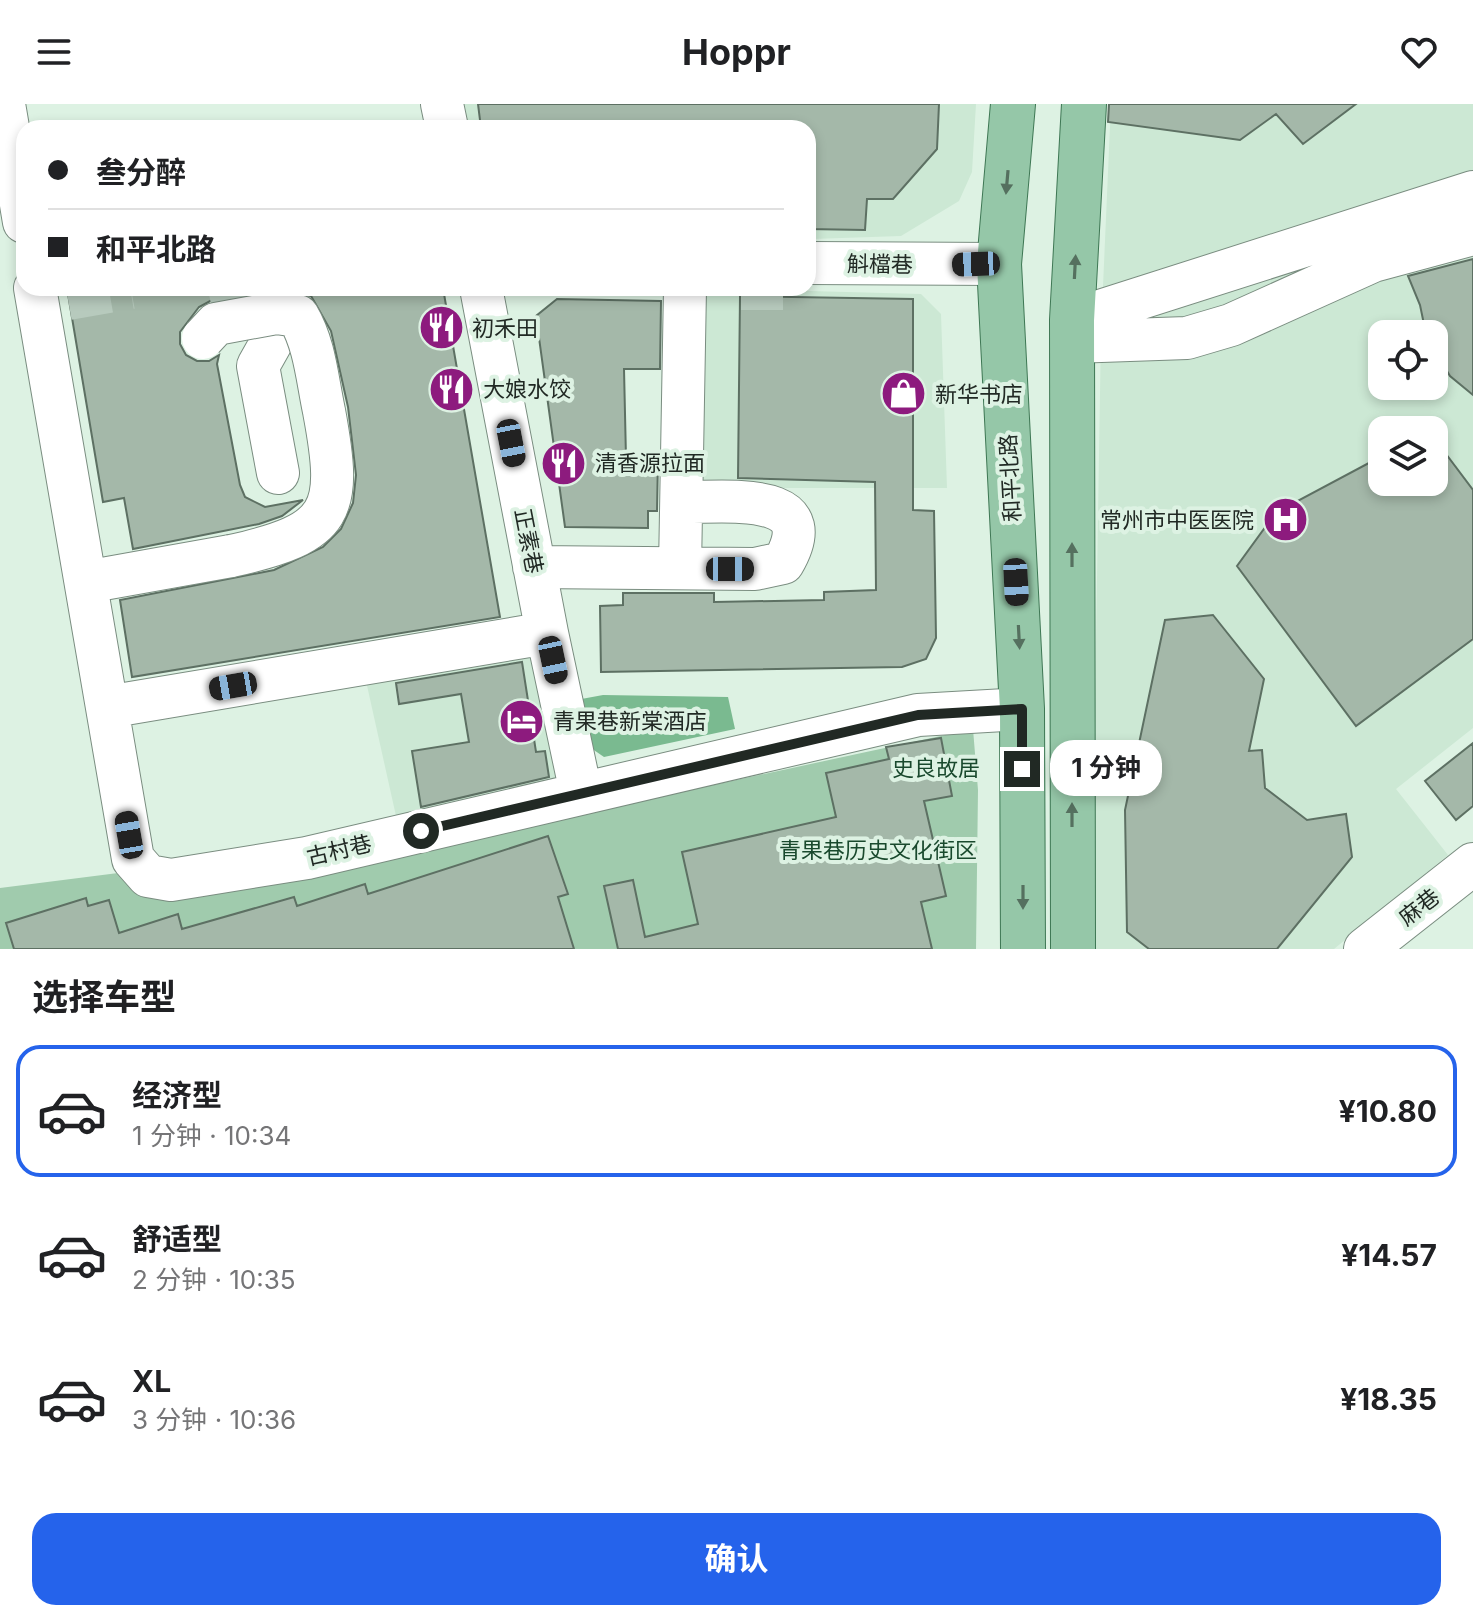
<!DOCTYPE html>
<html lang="zh">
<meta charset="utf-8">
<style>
body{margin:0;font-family:Inter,"Noto Sans SC",sans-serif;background:#f6f6f6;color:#202124;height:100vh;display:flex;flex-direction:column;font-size:30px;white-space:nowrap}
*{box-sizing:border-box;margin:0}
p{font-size:26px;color:#757577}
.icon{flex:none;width:44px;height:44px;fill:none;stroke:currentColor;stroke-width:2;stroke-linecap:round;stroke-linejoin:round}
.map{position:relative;height:845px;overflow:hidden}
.drawer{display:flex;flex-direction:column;background:#fff;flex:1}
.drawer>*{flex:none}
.guide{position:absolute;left:16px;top:16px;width:800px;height:176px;border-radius:24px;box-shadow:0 4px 12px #0003;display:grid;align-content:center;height:176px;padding:0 32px;background:#fff}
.tools{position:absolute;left:1368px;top:216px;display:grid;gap:16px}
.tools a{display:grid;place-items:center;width:80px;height:80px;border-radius:16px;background:#fff;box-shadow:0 4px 12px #0003;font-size:40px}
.end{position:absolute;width:36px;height:36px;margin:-18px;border:10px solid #212924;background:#fff;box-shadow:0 0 0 4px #fff}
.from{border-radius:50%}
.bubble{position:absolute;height:56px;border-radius:24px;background:#fff;box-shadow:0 4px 12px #0003;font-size:26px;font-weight:700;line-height:56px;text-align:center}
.car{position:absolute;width:24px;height:48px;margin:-24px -12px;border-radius:10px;box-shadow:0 0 6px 2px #0007;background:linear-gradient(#222 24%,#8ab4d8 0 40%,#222 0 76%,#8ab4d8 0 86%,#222 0)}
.guide b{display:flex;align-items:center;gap:28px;height:76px;font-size:30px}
.guide b+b{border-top:2px solid #e0e0e0}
.guide i{width:20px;height:20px;background:#202124}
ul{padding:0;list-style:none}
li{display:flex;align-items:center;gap:24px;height:132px;margin:0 16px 12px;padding:0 16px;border:4px solid transparent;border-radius:24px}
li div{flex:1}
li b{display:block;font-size:30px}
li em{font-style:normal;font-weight:700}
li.on{border-color:#2563eb}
li>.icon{width:72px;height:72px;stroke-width:1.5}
h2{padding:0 32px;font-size:36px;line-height:96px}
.action{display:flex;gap:16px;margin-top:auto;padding:16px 32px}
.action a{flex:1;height:92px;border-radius:24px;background:#2563eb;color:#fff;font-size:32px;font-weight:700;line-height:92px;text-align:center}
header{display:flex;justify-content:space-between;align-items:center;height:104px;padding:0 32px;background:#fff;font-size:36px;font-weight:700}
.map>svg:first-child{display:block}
.built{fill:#cce8d4;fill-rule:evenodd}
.green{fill:#a0cbad}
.forest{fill:#7aba90}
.building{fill:#a4b8a9;stroke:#5d7063;stroke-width:2}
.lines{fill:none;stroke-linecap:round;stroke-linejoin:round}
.minor-tunnel{stroke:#b7cabd;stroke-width:42;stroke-dasharray:42 21;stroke-linecap:butt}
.minor-casing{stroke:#7a8d80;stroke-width:44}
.major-casing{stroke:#3e7754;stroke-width:46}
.minor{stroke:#fff;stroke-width:42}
.major{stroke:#95c7a8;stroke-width:44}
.minor-bridge-casing{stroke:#7a8d80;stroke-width:44;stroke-linecap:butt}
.minor-bridge{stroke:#fff;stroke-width:42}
.oneway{fill:#55705f}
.route{stroke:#212924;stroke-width:10}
.labels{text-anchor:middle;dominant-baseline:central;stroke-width:8;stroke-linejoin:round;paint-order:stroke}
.street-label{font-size:22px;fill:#212924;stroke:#ddf2e3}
.poi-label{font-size:22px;fill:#212924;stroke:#ddf2e3;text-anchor:start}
.park-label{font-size:22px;fill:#19492d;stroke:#ddf2e3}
</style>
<header><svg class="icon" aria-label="menu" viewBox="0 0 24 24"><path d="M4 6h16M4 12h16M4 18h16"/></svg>Hoppr<svg class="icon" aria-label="heart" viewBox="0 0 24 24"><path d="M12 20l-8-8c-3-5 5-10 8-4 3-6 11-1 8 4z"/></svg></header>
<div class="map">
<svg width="1473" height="845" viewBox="0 0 1473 845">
<rect width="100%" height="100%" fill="#ddf2e3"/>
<path class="built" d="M460 0H976L972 68 959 97 901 132 812 135H808V24H465Z
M1111 0H1473V624L1396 685 1448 751 1334 845H1091L1101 228ZM1382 230H1434V282H1382ZM1382 326H1434V378H1382Z
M700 184 921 190 941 210 947 384H696Z
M533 538 568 683 398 721 364 568Z"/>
<path class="green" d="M973 625 978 686 976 845H0V784L569 712Z"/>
<path class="forest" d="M603 591 728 593 735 625 604 653 588 642 576 596Z"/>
<path class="building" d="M478 0H939L937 45 893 95H867L865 126 808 125V24H481Z
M1109 0H1356L1303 40 1276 10 1240 36 1108 18Z
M1473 155V291L1450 272 1434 246V230H1426L1420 201 1408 172Z
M67 184H443L500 513 132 573 120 496 274 466 323 443 341 425 353 399 356 371 348 303 331 227 311 192 272 185 212 196 199 203 180 228V240L186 251 197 257H209L219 251 217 260 240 381 245 393 265 403 303 396 282 412 259 420 133 445 124 394 103 398Z
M740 192 913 195V406L934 407 936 534 926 555 902 563 601 568 600 502 623 501V489H714V498L824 496V488L876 486 875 378 738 374Z
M557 195 661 197 660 265H624L626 354H658L657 407H648V424L565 423 536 212Z
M1434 334 1473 386V535L1356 622 1237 462 1269 418 1288 402 1382 352V378H1434Z
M1213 511 1264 575 1249 647 1262 646 1265 684 1307 716 1346 710 1352 753 1277 845H1149L1127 828 1125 706 1165 516Z
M522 558 536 648 545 647 549 673 421 703 412 647 469 638 461 590 399 600 396 579Z
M941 634 952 692 924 697 946 792 921 798 932 845H618L604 782 633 776 645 833 698 820 682 748 836 713 826 669 889 655 886 643Z
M1473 639V702L1456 716 1425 677Z
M548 732 568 790 558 793 574 845H14L6 819 86 794 88 802 109 796 119 829 178 810 182 825 294 793 297 802 365 780 368 790Z"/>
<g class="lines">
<path class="minor-tunnel" d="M229 184 231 193 284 184
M68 195 131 184
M762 206V184"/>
<defs>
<path id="minor" d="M4 0 24 118
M442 0 447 24
M808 159 999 160
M35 184 133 755 148 772 171 776 307 754 918 611 1022 605
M481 184 547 529 581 689
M1072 216 1473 88
M276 230 258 262 278 369
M1072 238 1187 234 1231 221 1373 157 1473 130
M534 463 755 465 783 459C827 385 724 399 682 398
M680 464 685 184
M86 478 231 452
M107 603 547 529
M1365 845 1473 760"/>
<path id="major" d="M1013 0 999 160 1022 605 1023 845
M1073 845 1072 216 1084 0"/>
</defs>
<use href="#minor" class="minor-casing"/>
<use href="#major" class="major-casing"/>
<use href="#minor" class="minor"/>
<use href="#major" class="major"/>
<defs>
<path id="minor-bridge" d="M203 234 216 220 276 209 298 212C315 241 317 274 324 307 343 408 335 429 231 452"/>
</defs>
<use href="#minor-bridge" class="minor-bridge-casing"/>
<use href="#minor-bridge" class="minor-bridge"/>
</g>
<defs><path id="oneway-solid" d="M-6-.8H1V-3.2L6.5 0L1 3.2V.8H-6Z" transform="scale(2)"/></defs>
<g class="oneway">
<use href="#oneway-solid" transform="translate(1007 78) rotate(95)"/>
<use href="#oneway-solid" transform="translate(1075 163) rotate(-87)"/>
<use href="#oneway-solid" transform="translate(1072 451) rotate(-90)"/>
<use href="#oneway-solid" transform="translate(1019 533) rotate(87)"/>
<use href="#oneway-solid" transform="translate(1072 711) rotate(-90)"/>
<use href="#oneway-solid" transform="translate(1023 793) rotate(90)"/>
</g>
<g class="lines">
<path class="route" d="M421 727 918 611 1022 605V665"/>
</g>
<defs>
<symbol id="restaurant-disc" viewBox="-11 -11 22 22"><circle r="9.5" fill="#8d1b7e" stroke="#ddf2e3"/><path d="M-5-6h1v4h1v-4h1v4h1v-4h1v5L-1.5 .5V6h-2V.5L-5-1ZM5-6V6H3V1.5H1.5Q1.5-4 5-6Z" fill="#fff"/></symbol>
<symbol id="shop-disc" viewBox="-11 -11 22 22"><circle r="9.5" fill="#8d1b7e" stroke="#ddf2e3"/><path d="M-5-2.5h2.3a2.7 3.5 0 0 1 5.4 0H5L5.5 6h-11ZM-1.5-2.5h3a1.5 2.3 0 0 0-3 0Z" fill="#fff"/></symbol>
<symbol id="hospital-disc" viewBox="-11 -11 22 22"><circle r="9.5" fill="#8d1b7e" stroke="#ddf2e3"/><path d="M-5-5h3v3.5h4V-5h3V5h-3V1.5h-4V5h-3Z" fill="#fff"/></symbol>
<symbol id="hotel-disc" viewBox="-11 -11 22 22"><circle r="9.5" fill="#8d1b7e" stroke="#ddf2e3"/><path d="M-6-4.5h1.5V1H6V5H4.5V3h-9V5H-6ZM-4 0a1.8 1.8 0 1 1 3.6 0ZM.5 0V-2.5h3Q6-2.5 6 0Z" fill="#fff"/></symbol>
</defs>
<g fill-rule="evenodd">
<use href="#restaurant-disc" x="416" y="198" width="51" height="51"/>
<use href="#restaurant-disc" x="426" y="260" width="51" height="51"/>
<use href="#shop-disc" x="878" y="264" width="51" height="51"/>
<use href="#restaurant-disc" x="538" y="334" width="51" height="51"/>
<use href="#hospital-disc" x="1260" y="390" width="51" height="51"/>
<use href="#hotel-disc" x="496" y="592" width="51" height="51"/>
</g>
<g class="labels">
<g class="street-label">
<text transform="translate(880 160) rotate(1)">斛檔巷</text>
<text transform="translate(1010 374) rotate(-93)">和平北路</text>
<text transform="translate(529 437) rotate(79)">正素巷</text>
<text transform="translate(339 746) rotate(-13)">古村巷</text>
<text transform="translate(1419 803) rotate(-38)">麻巷</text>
</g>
<g class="poi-label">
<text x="472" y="224">初禾田</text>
<text x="483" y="285">大娘水饺</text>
<text x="935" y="290">新华书店</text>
<text x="595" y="359">清香源拉面</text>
<text x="1254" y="416" text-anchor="end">常州市中医医院</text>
<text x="553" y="617">青果巷新棠酒店</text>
</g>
<g class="park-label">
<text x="936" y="664">史良故居</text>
<text x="878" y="746">青果巷历史文化街区</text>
</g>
</g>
</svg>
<div class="tools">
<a><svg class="icon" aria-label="locate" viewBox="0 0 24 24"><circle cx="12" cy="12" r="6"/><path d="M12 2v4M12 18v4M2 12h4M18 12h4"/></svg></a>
<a><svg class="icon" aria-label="layers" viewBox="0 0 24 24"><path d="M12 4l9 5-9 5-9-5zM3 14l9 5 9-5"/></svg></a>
</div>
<i class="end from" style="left:421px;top:727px"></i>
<i class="end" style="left:1022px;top:665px"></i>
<div class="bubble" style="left:1050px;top:636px;width:112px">1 分钟</div>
<i class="car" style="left:976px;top:160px;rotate:268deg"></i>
<i class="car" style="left:511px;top:339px;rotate:169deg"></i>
<i class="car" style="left:730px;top:465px;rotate:90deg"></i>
<i class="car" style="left:1016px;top:478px;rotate:177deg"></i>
<i class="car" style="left:553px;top:556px;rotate:168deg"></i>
<i class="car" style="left:233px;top:582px;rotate:260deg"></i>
<i class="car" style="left:129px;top:731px;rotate:350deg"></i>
<div class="guide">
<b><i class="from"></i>叁分醉</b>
<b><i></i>和平北路</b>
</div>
</div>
<section class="drawer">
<h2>选择车型</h2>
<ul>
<li class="on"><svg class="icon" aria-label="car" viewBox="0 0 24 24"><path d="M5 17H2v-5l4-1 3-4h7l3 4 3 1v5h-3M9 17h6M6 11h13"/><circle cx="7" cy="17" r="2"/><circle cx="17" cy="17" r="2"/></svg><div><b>经济型</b><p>1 分钟 · 10:34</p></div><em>¥10.80</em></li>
<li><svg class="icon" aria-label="car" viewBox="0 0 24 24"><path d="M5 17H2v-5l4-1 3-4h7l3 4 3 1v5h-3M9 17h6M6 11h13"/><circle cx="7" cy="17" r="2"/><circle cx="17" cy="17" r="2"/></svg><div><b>舒适型</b><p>2 分钟 · 10:35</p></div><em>¥14.57</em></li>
<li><svg class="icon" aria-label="car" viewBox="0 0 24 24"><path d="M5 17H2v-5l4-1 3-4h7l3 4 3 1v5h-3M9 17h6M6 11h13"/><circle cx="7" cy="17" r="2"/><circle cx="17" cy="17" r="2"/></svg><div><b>XL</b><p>3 分钟 · 10:36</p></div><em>¥18.35</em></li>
</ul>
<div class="action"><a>确认</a></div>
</section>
